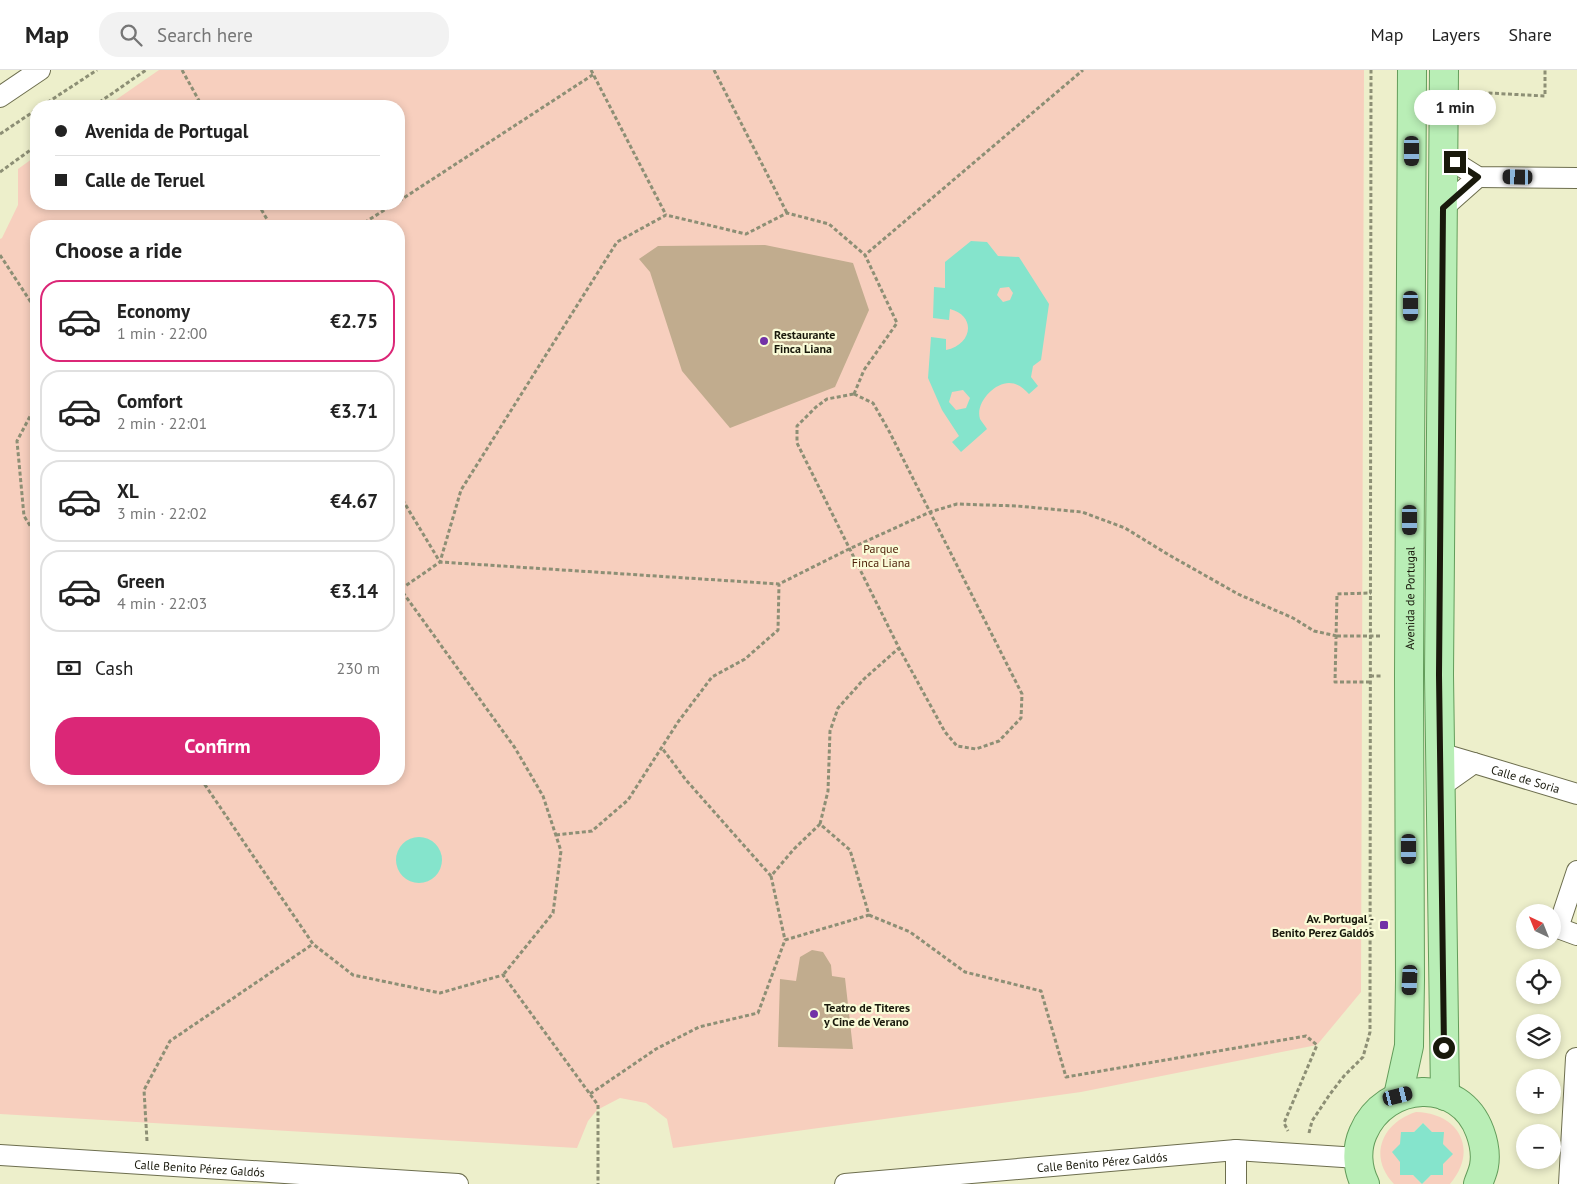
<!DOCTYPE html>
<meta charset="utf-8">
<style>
body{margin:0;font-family:"PT Sans",sans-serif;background:#f2f2f2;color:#222;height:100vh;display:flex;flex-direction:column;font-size:19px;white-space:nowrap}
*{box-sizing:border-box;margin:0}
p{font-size:16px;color:#767676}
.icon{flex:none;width:28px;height:28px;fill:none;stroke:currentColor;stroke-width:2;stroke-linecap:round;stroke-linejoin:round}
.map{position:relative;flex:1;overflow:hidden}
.side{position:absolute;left:30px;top:150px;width:375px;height:565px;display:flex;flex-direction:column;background:#fff;border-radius:20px;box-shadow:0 2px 8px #0003}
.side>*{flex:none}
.guide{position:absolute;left:30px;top:30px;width:375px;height:110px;border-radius:20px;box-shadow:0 2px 8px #0003;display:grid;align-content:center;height:110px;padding:0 25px;background:#fff}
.needle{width:32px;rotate:317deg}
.controls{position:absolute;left:1516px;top:834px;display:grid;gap:10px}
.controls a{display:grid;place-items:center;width:45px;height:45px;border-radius:50%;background:#fff;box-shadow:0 2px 8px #0003;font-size:25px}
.end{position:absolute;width:22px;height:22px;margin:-11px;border:6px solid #19190c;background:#fff;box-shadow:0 0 0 2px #fff}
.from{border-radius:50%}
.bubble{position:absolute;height:35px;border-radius:18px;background:#fff;box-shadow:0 2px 8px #0003;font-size:16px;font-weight:700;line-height:35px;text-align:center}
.car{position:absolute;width:15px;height:30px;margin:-15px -8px;border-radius:6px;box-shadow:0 0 4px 1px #0007;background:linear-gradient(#222 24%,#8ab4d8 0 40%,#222 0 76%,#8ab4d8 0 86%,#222 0)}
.guide b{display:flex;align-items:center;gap:18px;height:48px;font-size:19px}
.guide b+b{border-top:1px solid #e0e0e0}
.guide i{width:12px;height:12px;background:#222}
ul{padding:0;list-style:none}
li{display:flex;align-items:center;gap:15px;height:82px;margin:0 10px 8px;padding:0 15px;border:2px solid #e0e0e0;border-radius:20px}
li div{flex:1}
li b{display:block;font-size:19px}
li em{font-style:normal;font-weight:700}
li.on{border-color:#db2777}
li>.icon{width:45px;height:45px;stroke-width:1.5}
h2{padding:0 25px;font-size:22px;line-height:60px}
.pay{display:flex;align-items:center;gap:12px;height:55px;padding:0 25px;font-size:19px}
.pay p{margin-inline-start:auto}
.primary-button{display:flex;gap:10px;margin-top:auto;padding:10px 25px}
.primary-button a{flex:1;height:58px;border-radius:20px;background:#db2777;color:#fff;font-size:20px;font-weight:700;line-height:58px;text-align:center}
header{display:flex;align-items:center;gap:30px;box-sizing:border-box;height:70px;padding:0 25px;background:#fff;border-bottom:1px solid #e0e0e0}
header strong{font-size:24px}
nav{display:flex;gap:28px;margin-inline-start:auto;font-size:18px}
.search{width:350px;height:45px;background:#f2f2f2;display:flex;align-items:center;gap:12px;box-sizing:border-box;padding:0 18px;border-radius:20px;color:#767676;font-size:19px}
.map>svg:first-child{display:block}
.green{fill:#f7cfbe;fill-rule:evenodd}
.water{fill:#85e4cc;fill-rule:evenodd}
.building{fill:#c1ac8e}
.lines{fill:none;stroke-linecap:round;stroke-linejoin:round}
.street-casing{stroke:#6d6e4e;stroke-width:22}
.primary-casing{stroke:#639c5b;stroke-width:30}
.path{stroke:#8d8f75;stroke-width:3;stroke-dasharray:4 2.5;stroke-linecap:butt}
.street{stroke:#fff;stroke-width:20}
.primary{stroke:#b9eeb6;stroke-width:28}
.path-bridge{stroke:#8d8f75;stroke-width:3;stroke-dasharray:4 2.5;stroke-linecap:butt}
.route{stroke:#19190c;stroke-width:6}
.poi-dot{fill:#7232a7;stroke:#fafcd8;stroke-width:2}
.labels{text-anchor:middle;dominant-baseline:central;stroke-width:4.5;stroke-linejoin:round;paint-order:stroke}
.poi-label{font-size:12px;font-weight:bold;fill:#19190c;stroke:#fafcd8;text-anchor:start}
.park-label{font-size:12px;fill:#4c1e07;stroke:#fafcd8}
.street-label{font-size:12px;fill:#19190c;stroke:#fafcd8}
</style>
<header>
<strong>Map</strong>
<div class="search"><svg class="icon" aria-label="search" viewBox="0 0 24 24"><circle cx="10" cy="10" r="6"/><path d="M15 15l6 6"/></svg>Search here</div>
<nav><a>Map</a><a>Layers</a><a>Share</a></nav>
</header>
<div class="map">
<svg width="1577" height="1114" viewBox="0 0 1577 1114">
<rect width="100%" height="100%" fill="#edefcb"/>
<path class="green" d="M159 0H1364L1361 922 1317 975 1081 1022 673 1078 667 1049 646 1033 620 1028 597 1040 588 1051 577 1078 0 1044V169L2 168 18 135V99L36 86V134H399V36H107ZM36 156H399V709H36Z
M1416 1042C1459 1043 1479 1080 1450 1114H1422L1431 1105 1443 1074 1423 1053 1414 1062 1413 1105 1422 1114H1394C1367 1086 1383 1052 1416 1042Z"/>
<path class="water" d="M971 171 987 172 998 186 1019 187 1049 234 1041 290 1033 296 1031 307 1038 316 1029 324C1024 319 1018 313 1009 313 994 313 975 333 980 349 982 352 985 356 987 359L961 382 952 372 959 366 942 340 928 308 931 267 946 269V280C972 275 977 246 950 239L949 250 933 248 934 217 945 218V192ZM1009 217 1013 223 1010 230 1003 232 997 225 1000 218ZM963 320 970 328 966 338 956 340 949 332 952 322Z
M396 790a23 23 0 1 1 46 0a23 23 0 1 1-46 0Z
M1423 1053 1432 1062H1444L1443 1074 1453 1084 1443 1094V1105H1431L1422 1114 1413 1105H1400V1092L1392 1082 1400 1074 1401 1062H1414Z"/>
<path class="building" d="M765 175 853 193 869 240 835 317 730 358 682 301 650 202 639 189 658 176Z
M812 880 823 882 831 895 832 906 845 908 853 979 778 977 780 909 796 911 800 887Z"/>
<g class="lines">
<defs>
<g id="street">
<path d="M0 27 40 0"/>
<path d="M1443 85 1478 107 1577 108"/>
<path d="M1443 138 1478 107"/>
<path d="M1440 683 1474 693 1440 717"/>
<path id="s1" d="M1474 693 1577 724"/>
<path d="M1577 801 1558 858 1577 865"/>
<path id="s2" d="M0 1085 458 1114"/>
<path id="s3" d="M845 1114 1236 1080 1358 1088"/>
<path d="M1236 1114V1080"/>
<path d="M1569 1114 1576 988"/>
</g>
<g id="primary">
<path d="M1444 0 1439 605 1445 1026"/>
<path id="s4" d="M1398 1026 1409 976 1410 910 1409 606 1412 0"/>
<path d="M1365 1114C1357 1098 1356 1079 1363 1063 1385 1011 1460 1006 1480 1062 1484 1073 1486 1085 1484 1096 1483 1102 1480 1108 1478 1114"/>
</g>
</defs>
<use href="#street" class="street-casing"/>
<use href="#primary" class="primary-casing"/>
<path class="path" d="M182 0 202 36
M591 0 666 145
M714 0 787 143
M1469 22 1545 26V0
M42 36 97 0
M94 36 146 0
M0 64 36 40
M0 102 36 76
M399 131 594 4
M258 134 271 156
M359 156 394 134
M0 185 36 240
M854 324 873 333 889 361 1022 624 1021 648 999 671 976 679 957 676 945 662 899 578 797 373V356L816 337 827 329Z
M854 324 864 300 897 253 865 185 1083 0
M36 335 17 371 24 446 36 465
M399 424 440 492 779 514 849 479 930 442 957 434 1017 436 1082 442 1125 458 1169 485 1238 524 1293 548 1314 561 1337 566
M399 517 515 678 543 726 561 781 553 843 503 905
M401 519 440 492 461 420 617 172 666 145 746 164 787 143 829 154 865 185
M1370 606H1383
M1370 612H1335L1337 524 1371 523
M201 709 313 874 353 905 440 923 503 905 598 1035V1114
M820 754 828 721 830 661 838 638 864 609 899 578
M556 765 592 761 628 730 678 652 712 607 745 589 778 560 779 514
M771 806 785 870
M869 845 910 862 965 902 1041 921 1066 1007 1306 966 1317 975 1284 1053 1288 1061
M590 1024 656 979 699 957 758 943 785 870 869 845 850 780 820 754 794 779 771 806 686 710 662 678
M1309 1063 1312 1051 1330 1024 1344 1006 1363 987 1370 962 1371 0
M147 1071 144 1020 170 971 313 874"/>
<use href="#street" class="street"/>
<use href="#primary" class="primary"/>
<path class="path-bridge" d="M1337 566H1381"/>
</g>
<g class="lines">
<path class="route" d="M1444 978 1439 605 1443 138 1478 107 1455 92"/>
</g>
<g class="poi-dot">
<circle cx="764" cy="271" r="5"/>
<rect x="1379" y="850" width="10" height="10" rx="2.5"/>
<circle cx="814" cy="944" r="5"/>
</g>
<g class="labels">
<g class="poi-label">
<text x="774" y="264">Restaurante<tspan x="774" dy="14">Finca Liana</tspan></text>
<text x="1374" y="848" text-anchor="end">Av. Portugal -<tspan x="1374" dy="14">Benito Perez Galdós</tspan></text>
<text x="824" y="937">Teatro de Titeres<tspan x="824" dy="14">y Cine de Verano</tspan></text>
</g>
<g class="park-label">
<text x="881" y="478">Parque<tspan x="881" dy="14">Finca Liana</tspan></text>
</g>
<g class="street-label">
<text stroke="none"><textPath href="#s4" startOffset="499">Avenida de Portugal</textPath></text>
<text stroke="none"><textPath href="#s1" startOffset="54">Calle de Soria</textPath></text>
<text stroke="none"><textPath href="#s3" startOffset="258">Calle Benito Pérez Galdós</textPath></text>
<text stroke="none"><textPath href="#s2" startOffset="200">Calle Benito Pérez Galdós</textPath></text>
</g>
</g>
</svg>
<div class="controls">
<a><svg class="needle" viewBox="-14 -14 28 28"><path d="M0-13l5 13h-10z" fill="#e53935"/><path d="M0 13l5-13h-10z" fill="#767676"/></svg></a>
<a><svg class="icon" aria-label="locate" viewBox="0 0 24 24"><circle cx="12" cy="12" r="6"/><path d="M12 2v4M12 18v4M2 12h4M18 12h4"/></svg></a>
<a><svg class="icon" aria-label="layers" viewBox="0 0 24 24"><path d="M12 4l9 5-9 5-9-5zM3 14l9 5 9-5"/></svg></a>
<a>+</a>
<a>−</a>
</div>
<i class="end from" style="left:1444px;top:978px"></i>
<i class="end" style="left:1455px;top:92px"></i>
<div class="bubble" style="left:1414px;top:20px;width:82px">1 min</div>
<i class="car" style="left:1412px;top:81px;rotate:180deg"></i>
<i class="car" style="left:1518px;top:107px;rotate:271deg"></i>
<i class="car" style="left:1411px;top:236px;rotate:180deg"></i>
<i class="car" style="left:1410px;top:450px;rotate:180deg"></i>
<i class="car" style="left:1409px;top:779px;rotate:180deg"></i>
<i class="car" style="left:1410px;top:910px;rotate:183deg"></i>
<i class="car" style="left:1398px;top:1026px;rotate:76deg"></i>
<div class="guide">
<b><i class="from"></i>Avenida de Portugal</b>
<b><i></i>Calle de Teruel</b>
</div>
<section class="side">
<h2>Choose a ride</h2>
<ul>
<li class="on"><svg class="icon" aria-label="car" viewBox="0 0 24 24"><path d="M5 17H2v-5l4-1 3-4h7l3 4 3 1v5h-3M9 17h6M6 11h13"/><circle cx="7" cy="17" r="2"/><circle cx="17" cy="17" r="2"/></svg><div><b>Economy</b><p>1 min · 22:00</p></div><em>€2.75</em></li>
<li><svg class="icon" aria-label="car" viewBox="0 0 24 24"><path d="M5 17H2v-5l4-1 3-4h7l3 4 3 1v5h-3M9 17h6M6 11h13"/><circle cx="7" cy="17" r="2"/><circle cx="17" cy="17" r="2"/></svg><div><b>Comfort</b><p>2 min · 22:01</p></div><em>€3.71</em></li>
<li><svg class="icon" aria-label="car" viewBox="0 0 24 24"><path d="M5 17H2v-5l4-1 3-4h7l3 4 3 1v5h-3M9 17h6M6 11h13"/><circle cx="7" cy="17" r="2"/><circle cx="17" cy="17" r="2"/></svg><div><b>XL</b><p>3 min · 22:02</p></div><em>€4.67</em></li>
<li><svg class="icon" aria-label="car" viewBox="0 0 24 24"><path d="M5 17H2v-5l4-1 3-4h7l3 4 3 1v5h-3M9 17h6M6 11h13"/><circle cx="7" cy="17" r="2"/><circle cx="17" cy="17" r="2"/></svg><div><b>Green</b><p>4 min · 22:03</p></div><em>€3.14</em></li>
</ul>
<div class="pay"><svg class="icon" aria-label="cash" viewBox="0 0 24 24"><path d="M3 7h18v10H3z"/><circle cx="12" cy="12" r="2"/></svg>Cash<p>230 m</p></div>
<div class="primary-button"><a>Confirm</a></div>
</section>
</div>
